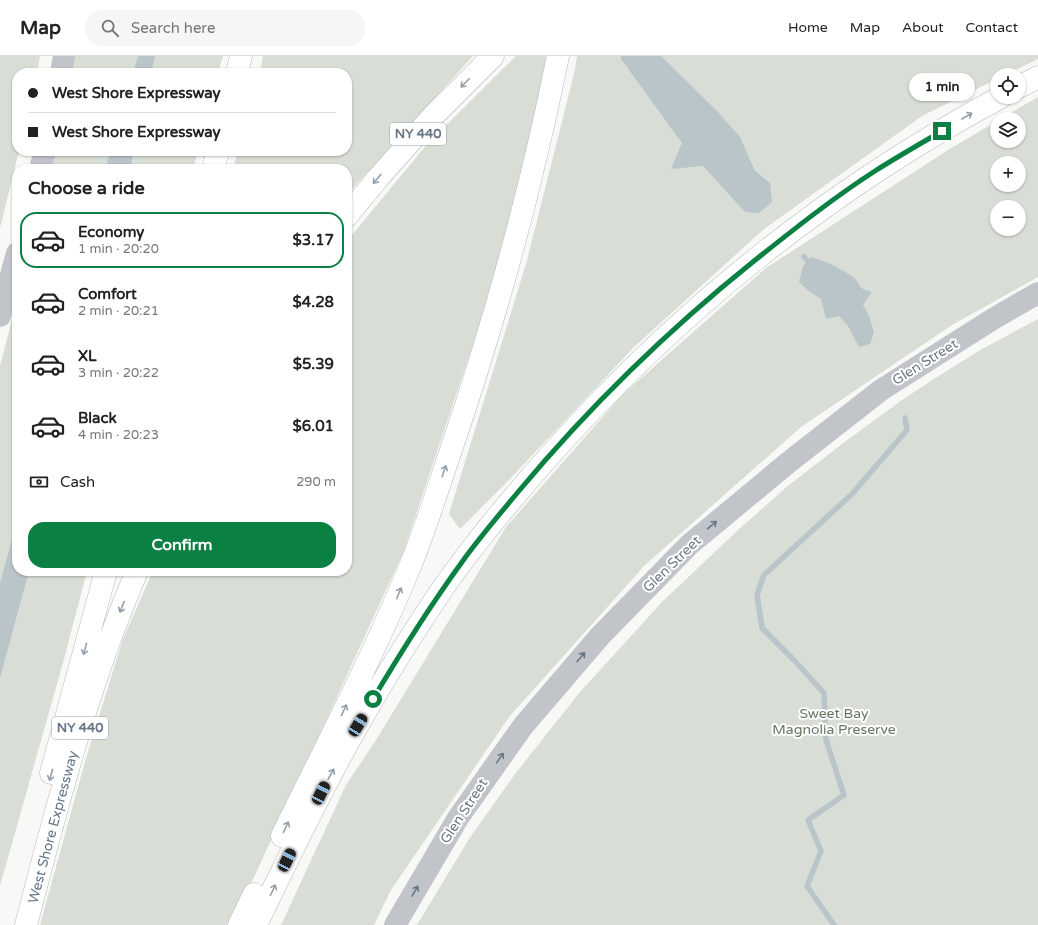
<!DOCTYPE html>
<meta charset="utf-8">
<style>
body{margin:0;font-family:"Varela Round",sans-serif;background:#f6f6f6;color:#222;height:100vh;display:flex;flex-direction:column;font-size:15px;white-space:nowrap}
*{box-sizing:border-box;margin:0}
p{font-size:13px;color:#767676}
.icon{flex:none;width:22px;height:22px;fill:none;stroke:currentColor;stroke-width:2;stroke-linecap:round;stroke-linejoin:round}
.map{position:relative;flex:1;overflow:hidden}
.side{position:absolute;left:12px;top:108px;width:340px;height:412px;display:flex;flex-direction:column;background:#fff;border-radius:16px;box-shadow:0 1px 3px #0004}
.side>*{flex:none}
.hud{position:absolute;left:12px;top:12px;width:340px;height:88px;border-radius:16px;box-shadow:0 1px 3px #0004;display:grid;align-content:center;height:88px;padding:0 16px;background:#fff}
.buttons{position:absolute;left:990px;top:12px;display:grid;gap:8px}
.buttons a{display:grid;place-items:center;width:36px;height:36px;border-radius:50%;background:#fff;box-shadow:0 1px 3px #0004;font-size:20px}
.end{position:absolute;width:18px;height:18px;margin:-9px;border:5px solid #0b8043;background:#fff;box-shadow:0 0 0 2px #fff}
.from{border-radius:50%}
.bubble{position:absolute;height:28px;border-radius:14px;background:#fff;box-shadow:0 1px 3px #0004;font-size:13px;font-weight:700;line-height:28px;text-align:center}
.car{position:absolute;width:12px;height:24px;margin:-12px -6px;border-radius:5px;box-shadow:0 0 3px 1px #0007;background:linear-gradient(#222 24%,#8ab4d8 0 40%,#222 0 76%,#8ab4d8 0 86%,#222 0)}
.hud b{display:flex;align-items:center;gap:14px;height:38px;font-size:15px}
.hud b+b{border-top:1px solid #e0e0e0}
.hud i{width:10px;height:10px;background:#222}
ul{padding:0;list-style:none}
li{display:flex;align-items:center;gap:12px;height:56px;margin:0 8px 6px;padding:0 8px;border:2px solid transparent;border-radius:16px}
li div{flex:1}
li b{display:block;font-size:15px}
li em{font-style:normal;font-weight:700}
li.active{border-color:#0b8043}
li>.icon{width:36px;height:36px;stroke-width:1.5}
h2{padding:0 16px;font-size:18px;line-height:48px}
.pay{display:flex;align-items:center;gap:10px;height:44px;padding:0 16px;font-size:15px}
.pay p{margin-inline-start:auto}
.button{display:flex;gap:8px;margin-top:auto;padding:8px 16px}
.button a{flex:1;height:46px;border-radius:16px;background:#0b8043;color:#fff;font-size:16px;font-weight:700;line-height:46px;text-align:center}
header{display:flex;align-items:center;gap:24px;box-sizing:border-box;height:56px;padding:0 20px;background:#fff;border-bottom:1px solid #e0e0e0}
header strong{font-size:19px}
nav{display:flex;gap:22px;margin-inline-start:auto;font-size:14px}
.search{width:280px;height:36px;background:#f6f6f6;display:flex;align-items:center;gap:10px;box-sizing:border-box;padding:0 14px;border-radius:16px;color:#767676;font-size:15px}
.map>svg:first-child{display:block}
.green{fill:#d8ddd5;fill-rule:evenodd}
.water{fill:#bac5ca}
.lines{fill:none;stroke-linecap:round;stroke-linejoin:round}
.stream{stroke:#bac5ca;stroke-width:5.5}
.motorway-casing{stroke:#b5b8bc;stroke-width:23}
.tertiary{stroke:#c1c5ca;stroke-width:22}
.motorway{stroke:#fff;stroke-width:22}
.oneway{stroke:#95a0ab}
.oneway2{stroke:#677787}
.route{stroke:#0b8043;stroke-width:5}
.labels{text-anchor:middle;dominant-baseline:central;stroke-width:4;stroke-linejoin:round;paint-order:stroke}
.shield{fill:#fff;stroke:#95a0ab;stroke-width:1}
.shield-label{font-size:13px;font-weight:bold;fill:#677787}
.street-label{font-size:14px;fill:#677787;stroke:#fff}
.park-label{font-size:14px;fill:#667962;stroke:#fff}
</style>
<header>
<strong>Map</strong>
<div class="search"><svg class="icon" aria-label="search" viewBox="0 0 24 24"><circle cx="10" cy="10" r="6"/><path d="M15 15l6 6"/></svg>Search here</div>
<nav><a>Home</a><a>Map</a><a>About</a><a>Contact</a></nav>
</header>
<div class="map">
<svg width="1038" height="869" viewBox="0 0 1038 869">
<rect width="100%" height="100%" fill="#f8f8f6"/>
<path class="green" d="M0 0H40L37 17H17V95H19L0 172Z
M73 0H223L218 17H70Z
M263 0H473L347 139V113H233L238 95H347V17H260Z
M516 0H549L505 193 403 497 232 869H40L86 702 123 583 153 515H347V185L429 86Z
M577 0H1038V3L1005 19H997V23L922 60 764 173 634 291 507 426 460 473 449 458 526 208 575 14Z
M1038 41V221L952 269 801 371 645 509 509 661 391 834 374 869H281L346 729 376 684 506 471 622 339 766 212 948 94 997 65V85H1019V63H1000ZM997 107H1019V129H997ZM997 151H1019V173H997Z
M55 95H198L193 113H50Z
M17 244V515H87L64 603 0 830V310Z
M1038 263V869H417L469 783 515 718 580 636 662 546 738 474 789 429 846 385 902 344 937 321 982 293Z"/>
<path class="water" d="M138 0H155L151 17H133Z
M621 0H661L719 57 740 81 755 115 770 127 772 146 759 157 745 156 703 110 671 113 682 87 621 3Z
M111 95H134L130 113H105Z
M812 201C825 205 842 213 853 221 863 230 856 232 872 236L863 249 869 260 874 277 870 288 859 291 848 270 839 260 826 263 821 243 807 234 799 226 803 210Z
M17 466V515H29L0 622V527Z"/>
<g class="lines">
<path class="stream" d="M804 201 813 211
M834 869 807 830 821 795 808 764 844 739 826 684 824 637 793 603 762 572 757 539 764 519 852 438 907 374 905 362"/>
<defs>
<path id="motorway" d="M237 17 241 0
M1019 31 1038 21
M213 113 218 95
M347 160 378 122 434 59 493 0
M51 717 106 515
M282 780C326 690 373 601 411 508 426 471 438 432 451 394 495 265 531 134 558 0
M26 869C57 749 88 629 137 515
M239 869 254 838
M256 869C279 821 302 773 327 726 361 660 400 596 441 535 472 490 508 447 544 406 674 258 828 134 1001 41"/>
</defs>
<use href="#motorway" class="motorway-casing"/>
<path class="tertiary" d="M61 17 64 0
M40 113 45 95
M0 260 17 197
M395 869 458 762 523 670 600 580 689 489 789 406 881 334 993 263 1038 237"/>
<use href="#motorway" class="motorway"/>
</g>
<defs><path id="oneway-shaft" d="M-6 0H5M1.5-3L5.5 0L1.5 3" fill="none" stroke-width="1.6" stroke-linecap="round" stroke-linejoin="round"/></defs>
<g class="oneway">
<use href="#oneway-shaft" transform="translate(465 27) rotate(135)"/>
<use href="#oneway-shaft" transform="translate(967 60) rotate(-30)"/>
<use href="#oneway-shaft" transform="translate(377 123) rotate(130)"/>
<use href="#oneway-shaft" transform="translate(444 415) rotate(-71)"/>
<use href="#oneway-shaft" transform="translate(399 537) rotate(-68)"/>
<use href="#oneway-shaft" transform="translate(122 551) rotate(111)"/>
<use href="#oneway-shaft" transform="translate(85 593) rotate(105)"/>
<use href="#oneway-shaft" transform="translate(344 654) rotate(-64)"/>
<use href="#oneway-shaft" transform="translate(331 718) rotate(-61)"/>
<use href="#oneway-shaft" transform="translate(51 719) rotate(105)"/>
<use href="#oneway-shaft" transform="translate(286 771) rotate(-64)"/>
<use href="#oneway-shaft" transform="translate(273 834) rotate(-64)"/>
</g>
<g class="oneway2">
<use href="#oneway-shaft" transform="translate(712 469) rotate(-39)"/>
<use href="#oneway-shaft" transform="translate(581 601) rotate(-49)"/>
<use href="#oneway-shaft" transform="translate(500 702) rotate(-55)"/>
<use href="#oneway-shaft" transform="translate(415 835) rotate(-59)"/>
</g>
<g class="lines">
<path class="route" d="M373 643C401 596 430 550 462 506 479 482 499 459 518 436 589 351 668 274 754 205 793 174 833 142 875 115 897 101 920 88 942 75"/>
</g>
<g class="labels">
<g class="shield">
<rect x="390" y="67" width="56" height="22" rx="3"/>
<rect x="52" y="661" width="56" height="22" rx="3"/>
</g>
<g class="shield-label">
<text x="418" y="78">NY 440</text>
<text x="80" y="672">NY 440</text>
</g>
<g class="street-label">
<text transform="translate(925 306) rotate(-32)">Glen Street</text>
<text transform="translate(672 508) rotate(-44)">Glen Street</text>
<text transform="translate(464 755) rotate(-57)">Glen Street</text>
<text transform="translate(53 771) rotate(-75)">West Shore Expressway</text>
</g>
<g class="park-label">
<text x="834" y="657">Sweet Bay<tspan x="834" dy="16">Magnolia Preserve</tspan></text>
</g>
</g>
</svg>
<div class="buttons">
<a><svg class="icon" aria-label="locate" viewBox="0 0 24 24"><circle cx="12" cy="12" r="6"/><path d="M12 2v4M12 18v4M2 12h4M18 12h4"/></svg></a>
<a><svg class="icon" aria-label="layers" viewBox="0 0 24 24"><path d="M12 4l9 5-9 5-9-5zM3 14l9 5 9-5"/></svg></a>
<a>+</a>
<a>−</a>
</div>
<i class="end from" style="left:373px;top:643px"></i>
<i class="end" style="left:942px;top:75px"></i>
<div class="bubble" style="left:909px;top:17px;width:66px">1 min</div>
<i class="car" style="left:358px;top:669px;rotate:31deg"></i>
<i class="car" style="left:321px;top:737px;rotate:27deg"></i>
<i class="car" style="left:287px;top:804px;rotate:26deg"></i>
<div class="hud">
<b><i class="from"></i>West Shore Expressway</b>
<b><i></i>West Shore Expressway</b>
</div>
<section class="side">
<h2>Choose a ride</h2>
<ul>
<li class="active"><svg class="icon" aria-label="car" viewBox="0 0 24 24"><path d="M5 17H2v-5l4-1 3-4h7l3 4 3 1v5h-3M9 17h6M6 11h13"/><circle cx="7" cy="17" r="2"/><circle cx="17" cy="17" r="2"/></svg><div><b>Economy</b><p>1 min · 20:20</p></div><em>$3.17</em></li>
<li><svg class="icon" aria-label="car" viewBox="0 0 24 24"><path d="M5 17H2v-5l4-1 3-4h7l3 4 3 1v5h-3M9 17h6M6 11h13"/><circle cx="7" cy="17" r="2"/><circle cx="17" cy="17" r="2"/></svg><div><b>Comfort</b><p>2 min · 20:21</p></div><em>$4.28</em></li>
<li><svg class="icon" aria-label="car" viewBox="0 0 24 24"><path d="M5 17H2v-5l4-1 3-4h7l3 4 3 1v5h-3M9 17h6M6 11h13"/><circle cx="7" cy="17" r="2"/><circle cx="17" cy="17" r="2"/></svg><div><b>XL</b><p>3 min · 20:22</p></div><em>$5.39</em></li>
<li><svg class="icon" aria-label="car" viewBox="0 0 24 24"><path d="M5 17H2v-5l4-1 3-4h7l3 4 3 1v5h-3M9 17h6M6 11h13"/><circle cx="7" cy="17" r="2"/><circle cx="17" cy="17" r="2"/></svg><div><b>Black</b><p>4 min · 20:23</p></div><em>$6.01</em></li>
</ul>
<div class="pay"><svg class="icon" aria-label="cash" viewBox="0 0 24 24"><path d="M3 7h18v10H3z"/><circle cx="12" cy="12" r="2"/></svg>Cash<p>290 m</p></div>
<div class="button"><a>Confirm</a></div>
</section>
</div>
